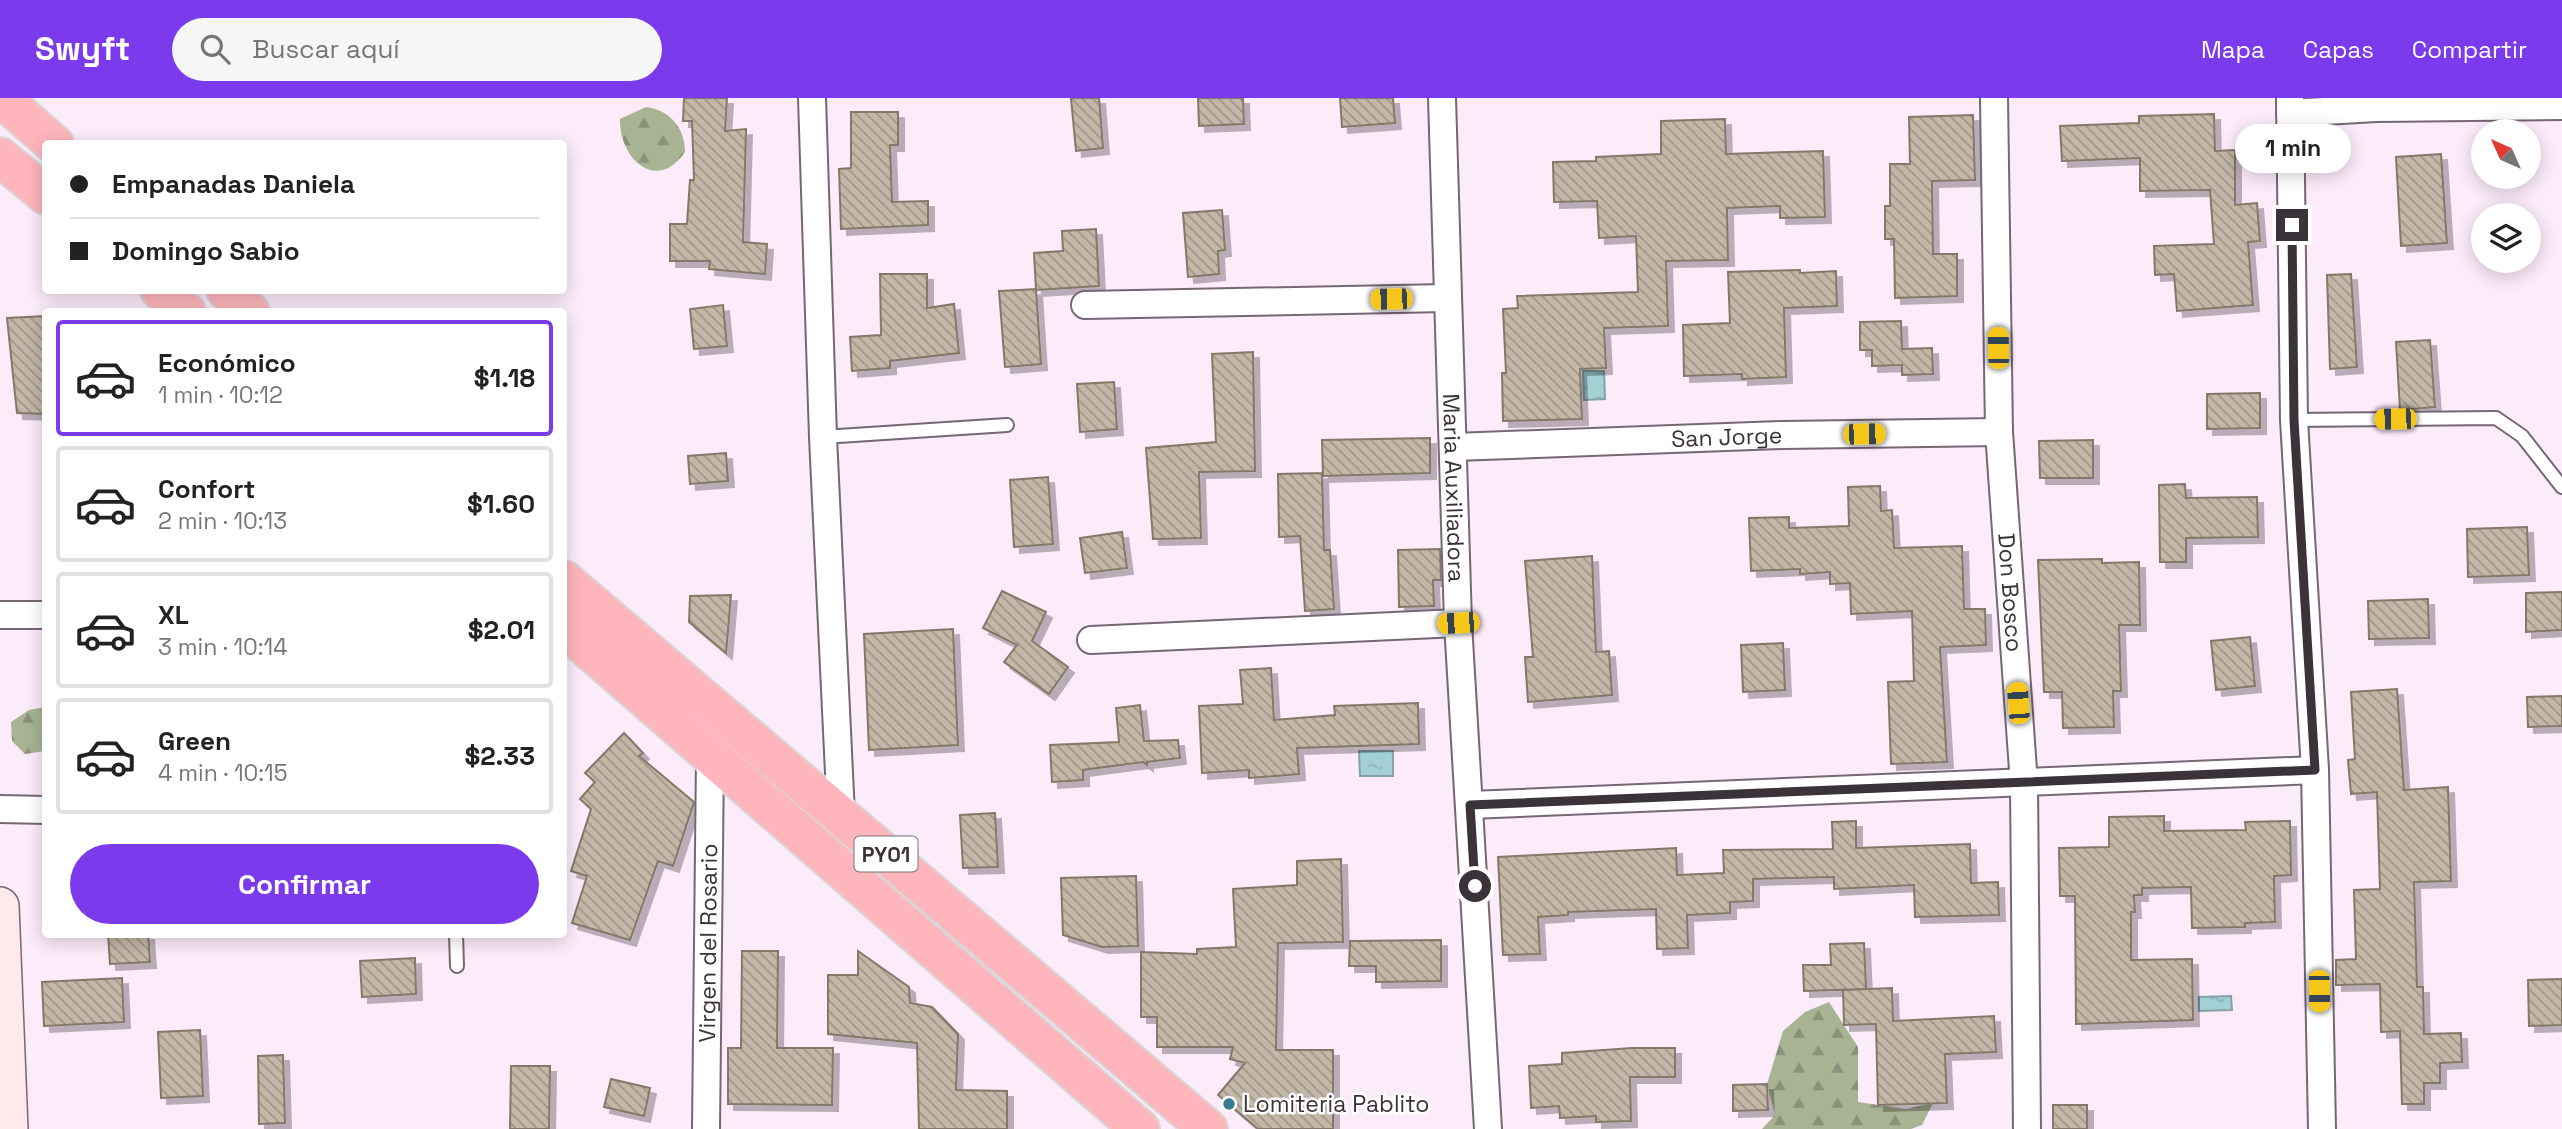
<!DOCTYPE html>
<html lang="es">
<meta charset="utf-8">
<style>
body{margin:0;font-family:"Space Grotesk",sans-serif;background:#f6f6f6;color:#222;height:100vh;display:flex;flex-direction:column;font-size:26px;white-space:nowrap}
*{box-sizing:border-box;margin:0}
p{font-size:23px;color:#767676}
.icon{flex:none;width:38px;height:38px;fill:none;stroke:currentColor;stroke-width:2;stroke-linecap:round;stroke-linejoin:round}
.map{position:relative;flex:1;overflow:hidden}
.panel{position:absolute;left:42px;top:210px;width:525px;height:630px;display:flex;flex-direction:column;background:#fff;border-radius:7px;box-shadow:0 4px 18px #0003}
.panel>*{flex:none}
.hud{position:absolute;left:42px;top:42px;width:525px;height:154px;border-radius:7px;box-shadow:0 4px 18px #0003;display:grid;align-content:center;height:154px;padding:0 28px;background:#fff}
.needle{width:46px;rotate:315deg}
.buttons{position:absolute;left:2471px;top:21px;display:grid;gap:14px}
.buttons a{display:grid;place-items:center;width:70px;height:70px;border-radius:50%;background:#fff;box-shadow:0 4px 18px #0003;font-size:35px}
.end{position:absolute;width:32px;height:32px;margin:-16px;border:9px solid #3a3339;background:#fff;box-shadow:0 0 0 4px #fff}
.from{border-radius:50%}
.bubble{position:absolute;height:49px;border-radius:24px;background:#fff;box-shadow:0 4px 18px #0003;font-size:23px;font-weight:700;line-height:49px;text-align:center}
.car{position:absolute;width:21px;height:42px;margin:-21px -10px;border-radius:9px;box-shadow:0 0 5px 2px #0007;background:linear-gradient(#f5c518 24%,#345 0 40%,#f5c518 0 76%,#345 0 86%,#f5c518 0)}
.hud b{display:flex;align-items:center;gap:24px;height:66px;font-size:26px}
.hud b+b{border-top:2px solid #e0e0e0}
.hud i{width:18px;height:18px;background:#222}
ul{padding:12px 0 0;list-style:none}
li{display:flex;align-items:center;gap:21px;height:116px;margin:0 14px 10px;padding:0 14px;border:4px solid #e0e0e0;border-radius:7px}
li div{flex:1}
li b{display:block;font-size:26px}
li em{font-style:normal;font-weight:700}
li.active{border-color:#7c3aed}
li>.icon{width:63px;height:63px;stroke-width:1.5}
.action{display:flex;gap:14px;margin-top:auto;padding:14px 28px}
.action a{flex:1;height:80px;border-radius:42px;background:#7c3aed;color:#fff;font-size:28px;font-weight:700;line-height:80px;text-align:center}
header{display:flex;align-items:center;gap:42px;box-sizing:border-box;height:98px;padding:0 35px;background:#7c3aed;color:#fff}
header strong{font-size:33px}
nav{display:flex;gap:38px;margin-inline-start:auto;font-size:24px}
.search{width:490px;height:63px;background:#f6f6f6;display:flex;align-items:center;gap:18px;box-sizing:border-box;padding:0 24px;border-radius:38px;color:#767676;font-size:26px}
.map>svg:first-child{display:block}
.forest{fill:url(#forest-firs)}
.water{fill:url(#water-ripples);stroke:#84a1a6;stroke-width:2}
.building{fill:url(#building-back-hatch);stroke:#837869;stroke-width:2;filter:url(#shadow)}
.lines{fill:none;stroke-linecap:round;stroke-linejoin:round}
.lane-casing{stroke:#766774;stroke-width:16}
.street-casing{stroke:#766774;stroke-width:30}
.secondary-casing{stroke:#766774;stroke-width:40}
.highway-casing{stroke:#d8d6d7;stroke-width:42}
.lane{stroke:#fff;stroke-width:12}
.street{stroke:#fff;stroke-width:26}
.secondary{stroke:#ffe9eb;stroke-width:37}
.highway{stroke:#feb6bc;stroke-width:38}
.route{stroke:#3a3339;stroke-width:9}
.poi-dot{fill:#3a7c8e;stroke:#fff;stroke-width:2.5}
.labels{text-anchor:middle;dominant-baseline:central;stroke-width:5;stroke-linejoin:round;paint-order:stroke}
.shield{fill:#fff;stroke:#757074;stroke-width:2}
.shield-label{font-size:21px;font-weight:bold;fill:#3a3339}
.street-label{font-size:23px;fill:#3a3339;stroke:#fff}
.poi-label{font-size:23px;fill:#3a3339;stroke:#fff;text-anchor:start}
</style>
<header>
<strong>Swyft</strong>
<div class="search"><svg class="icon" aria-label="search" viewBox="0 0 24 24"><circle cx="10" cy="10" r="6"/><path d="M15 15l6 6"/></svg>Buscar aquí</div>
<nav><a>Mapa</a><a>Capas</a><a>Compartir</a></nav>
</header>
<div class="map">
<svg width="2562" height="1031" viewBox="0 0 2562 1031">
<defs>
<pattern id="forest-firs" width="22" height="20" patternUnits="userSpaceOnUse" patternTransform="scale(1.75)"><rect width="22" height="20" fill="#a7b393"/><path d="M5 1l3.5 6h-7zM16 11l3.5 6h-7z" fill="#899279"/></pattern>
<pattern id="water-ripples" width="26" height="14" patternUnits="userSpaceOnUse" patternTransform="scale(1.75)"><rect width="26" height="14" fill="#a3d0d5"/><path d="M2 4q2-2 4 0t4 0M15 11q2-2 4 0t4 0" fill="none" stroke="#8db3b8"/></pattern>
<pattern id="building-back-hatch" width="6" height="6" patternUnits="userSpaceOnUse" patternTransform="scale(1.75)"><rect width="6" height="6" fill="#c3b7a7"/><path d="M-1 5l2 2M0 0l6 6M5-1l2 2" fill="none" stroke="#9f9589"/></pattern>
<filter id="shadow"><feDropShadow dx="6" dy="6" stdDeviation="0" flood-color="#0004"/></filter>
</defs>
<rect width="100%" height="100%" fill="#fcebf9"/>
<path class="forest" d="M646 9C670 12 685 30 685 54 656 96 619 60 620 21Z
M45 609V653L25 656 12 643 11 624 29 612Z
M1829 904 1858 949V1004L1906 1011 1933 1005 1922 1027 1911 1031H1762L1775 1017 1767 986 1783 933 1805 914Z"/>
<path class="water" d="M1583 273H1604L1605 301 1584 302Z
M1359 653H1393V678H1360Z
M2231 898 2232 912 2199 913V899Z"/>
<path class="building" d="M684 0H727L725 33 746 31 743 144 767 146 765 176 709 171 710 163H670V126H687L690 82H694L692 23H683Z
M1071 0H1099L1103 50 1076 53Z
M1198 0H1243L1244 26 1199 28Z
M1340 0H1393L1395 25 1342 29Z
M851 14H898V47H890L892 104 928 103V127L841 131 839 71 851 70Z
M2214 16 2215 53 2235 52V107L2257 105 2260 143 2248 144 2253 207 2177 213 2174 176 2155 177 2154 148 2214 146 2210 92 2140 93V60L2062 63 2060 28 2139 25V18Z
M1973 17 1975 82 1932 83 1933 156H1957V198L1895 200 1894 141H1885V108H1890V66H1910L1909 19Z
M1725 21 1726 56 1823 53 1825 119 1780 120V108L1727 110 1728 162 1666 163 1668 228 1604 230 1606 270 1580 271 1582 321 1503 323 1502 275H1506L1503 211 1518 210 1517 198 1638 194 1636 138 1599 140 1597 103 1554 104 1553 64 1596 63V59L1661 56V23Z
M2441 56 2447 145 2401 148 2396 59Z
M1222 112 1225 152 1218 153 1219 176 1188 179 1183 115Z
M1096 131 1099 188 1036 192 1034 155 1063 153 1062 133Z
M1800 172V175L1836 173 1837 208 1784 210 1786 279 1742 281V276L1684 278 1683 227 1730 225 1728 174Z
M880 176H927V210L954 206 959 255 890 263V270L852 273 850 239 881 237Z
M2351 176 2357 269 2330 271 2327 177Z
M1036 191 1041 266 1005 269 999 193Z
M723 207 727 248 694 251 690 211Z
M46 218V316L17 315 7 220Z
M1901 223 1902 251 1932 250 1933 276 1902 277V267L1872 268V252H1860V224Z
M2430 242 2435 309 2400 312 2396 244Z
M1253 254 1255 373 1199 374 1201 440 1153 441 1146 350 1216 344 1212 256Z
M1114 284 1117 331 1080 334 1077 286Z
M2260 295V330L2207 331V296Z
M1430 340V375L1323 378 1322 342Z
M2093 342V380H2040L2039 343Z
M726 355 728 383 690 386 688 358Z
M1322 375 1324 452H1330L1334 511 1305 513 1300 438 1279 439 1278 376Z
M1048 379 1053 446 1014 449 1010 382Z
M2185 386 2186 400 2257 399 2258 439 2186 440V464H2160L2159 387Z
M1880 388 1881 413 1892 412 1894 450 1962 448 1964 511H1985L1986 547 1940 549 1947 664 1891 666 1888 584 1914 583 1912 513 1851 516 1850 485 1830 486V474L1800 476V471L1751 473 1749 420 1789 419V430L1849 428 1848 389Z
M2527 429 2529 477 2468 479 2467 431Z
M1122 434 1127 470 1085 475 1080 440Z
M1440 451 1441 482H1433L1434 508 1399 509 1398 452Z
M1592 458 1596 554 1609 553 1612 597 1528 604 1525 559H1533L1525 463Z
M2102 461V465L2139 464 2140 527H2119L2121 593H2113L2114 629 2063 630 2062 594H2044L2038 462Z
M1002 493 1046 514 1032 543 1068 569 1049 596 1004 564 1017 547 983 530Z
M2562 494V532L2526 534V495Z
M731 497 726 555 689 524 690 498Z
M2428 501 2429 540 2369 541 2368 503Z
M953 531 958 647 869 652 864 536Z
M2250 539 2255 588 2216 592 2211 543Z
M1783 545 1785 592 1743 594 1741 547Z
M1271 570 1274 622 1335 617 1334 608 1418 605 1419 646 1297 650 1299 676 1249 680V672L1202 675 1199 608 1243 606 1240 572Z
M2397 591 2404 692 2448 689 2451 783 2414 784 2417 889H2423L2424 936 2461 935 2462 964 2440 965V985H2424V1006H2402L2400 933 2381 934 2380 886 2336 887V862L2356 861 2354 792 2380 791 2377 694 2351 696 2348 662 2355 661 2351 594Z
M2562 598V628L2528 629 2527 599Z
M1140 607 1144 643 1178 642 1180 660 1147 664V667L1143 664 1083 672V682L1052 684 1050 647 1119 644 1116 610Z
M624 635 643 655 639 658 694 704 673 768 658 763 630 842 572 825 587 778 571 773 591 711 580 701 595 684 585 675Z
M995 715 998 769 963 770 960 717Z
M2164 718V733L2246 732 2245 724 2290 723 2291 777 2274 778 2275 824 2245 825V829L2192 830 2191 789 2142 790V797H2134L2135 814H2131V862L2192 861 2193 922 2076 926 2075 798H2060L2059 750 2109 749V719Z
M1856 723V750L1970 746 1971 785 1998 784 1999 817 1915 819 1914 787 1834 791V779L1753 781V803L1730 804V815L1687 817 1688 850 1657 851 1656 811 1568 814V817L1538 819 1540 856 1503 857 1498 759 1676 750 1677 777 1724 775 1723 752 1833 751 1832 724Z
M1341 761 1343 844 1278 845 1276 952H1333V1031H1258L1218 997 1245 965 1230 961 1233 949H1157V919H1141V854L1197 856V851L1236 849 1233 791 1297 787V763Z
M1136 778 1138 848 1102 849 1063 837 1061 780Z
M108 836H148L150 864 110 866Z
M1441 842V883L1376 884V868H1349L1350 843Z
M1864 845 1866 891 1804 893 1803 867H1831L1830 846Z
M742 853H778L777 950H833L832 1007 728 1006V950H741Z
M858 853 909 889 910 905 932 909 958 936 956 992 1007 993V1031H919L917 945 828 936V877H858Z
M415 860 416 896 362 899 360 863Z
M122 880 124 924 44 928 42 884Z
M2562 881V927L2529 928 2528 882Z
M1892 890 1893 923 1994 918 1996 954 1945 956 1947 1005 1878 1007 1876 926 1844 927 1843 892Z
M200 932 203 998 161 1000 158 934Z
M1632 950H1675V979H1630L1631 1023 1596 1024V1018L1560 1020 1559 1008 1531 1010 1529 968 1562 966V955Z
M283 957 285 1025 259 1026 258 958Z
M511 968H550L549 1031H510Z
M611 981 650 990 644 1018 604 1009Z
M1767 986 1768 1012 1733 1013V987Z
M2053 1007H2087V1031H2053Z"/>
<g class="lines">
<defs>
<path id="lane" d="M2294 322 2496 320 2522 338 2562 389
M823 339 1007 327
M456 836 457 868"/>
<g id="street">
<path d="M812 0 823 339 841 717"/>
<path id="s1" d="M1442 0 1458 525 1488 1031"/>
<path id="s2" d="M1994 0 1999 334 2024 686 2027 1031"/>
<path d="M2290 0 2294 322 2315 672 2322 1031"/>
<path d="M2290 15 2376 10 2562 8"/>
<path d="M1085 207 1446 200"/>
<path id="s3" d="M1454 349 1783 337 1999 334"/>
<path d="M0 517H46"/>
<path d="M1091 542 1458 525"/>
<path d="M1470 707 2315 672"/>
<path d="M0 711 46 712"/>
<path id="s4" d="M706 1031 710 659"/>
</g>
<path id="secondary" d="M0 808 9 1031"/>
<path id="highway" d="M1 0 54 46
M0 59 46 97
M160 192 186 214
M226 192 250 214
M564 482 1208 1031
M564 530 1140 1031"/>
</defs>
<use href="#lane" class="lane-casing"/>
<use href="#street" class="street-casing"/>
<use href="#secondary" class="secondary-casing"/>
<use href="#highway" class="highway-casing"/>
<use href="#lane" class="lane"/>
<use href="#street" class="street"/>
<use href="#secondary" class="secondary"/>
<use href="#highway" class="highway"/>
</g>
<g class="lines">
<path class="route" d="M1475 788 1470 707 2315 672 2294 322 2292 127"/>
</g>
<circle class="poi-dot" cx="1229" cy="1006" r="7"/>
<g class="labels">
<rect class="shield" x="854.5" y="738.5" width="63" height="35" rx="5"/>
<g class="shield-label">
<text x="886" y="756">PY01</text>
</g>
<g class="street-label">
<text stroke="none"><textPath href="#s3" startOffset="273">San Jorge</textPath></text>
<text stroke="none"><textPath href="#s1" startOffset="390">Maria Auxiliadora</textPath></text>
<text stroke="none"><textPath href="#s2" startOffset="495">Don Bosco</textPath></text>
<text stroke="none"><textPath href="#s4" startOffset="186">Virgen del Rosario</textPath></text>
</g>
<g class="poi-label">
<text x="1243" y="1006">Lomiteria Pablito</text>
</g>
</g>
</svg>
<div class="buttons">
<a><svg class="needle" viewBox="-14 -14 28 28"><path d="M0-13l5 13h-10z" fill="#e53935"/><path d="M0 13l5-13h-10z" fill="#767676"/></svg></a>
<a><svg class="icon" aria-label="layers" viewBox="0 0 24 24"><path d="M12 4l9 5-9 5-9-5zM3 14l9 5 9-5"/></svg></a>
</div>
<i class="end from" style="left:1475px;top:788px"></i>
<i class="end" style="left:2292px;top:127px"></i>
<div class="bubble" style="left:2235px;top:26px;width:116px">1 min</div>
<i class="car" style="left:1391px;top:201px;rotate:269deg"></i>
<i class="car" style="left:1998px;top:250px;rotate:359deg"></i>
<i class="car" style="left:2395px;top:321px;rotate:269deg"></i>
<i class="car" style="left:1864px;top:336px;rotate:89deg"></i>
<i class="car" style="left:1458px;top:525px;rotate:267deg"></i>
<i class="car" style="left:2018px;top:605px;rotate:356deg"></i>
<i class="car" style="left:2319px;top:893px;rotate:179deg"></i>
<div class="hud">
<b><i class="from"></i>Empanadas Daniela</b>
<b><i></i>Domingo Sabio</b>
</div>
<section class="panel">
<ul>
<li class="active"><svg class="icon" aria-label="car" viewBox="0 0 24 24"><path d="M5 17H2v-5l4-1 3-4h7l3 4 3 1v5h-3M9 17h6M6 11h13"/><circle cx="7" cy="17" r="2"/><circle cx="17" cy="17" r="2"/></svg><div><b>Económico</b><p>1 min · 10:12</p></div><em>$1.18</em></li>
<li><svg class="icon" aria-label="car" viewBox="0 0 24 24"><path d="M5 17H2v-5l4-1 3-4h7l3 4 3 1v5h-3M9 17h6M6 11h13"/><circle cx="7" cy="17" r="2"/><circle cx="17" cy="17" r="2"/></svg><div><b>Confort</b><p>2 min · 10:13</p></div><em>$1.60</em></li>
<li><svg class="icon" aria-label="car" viewBox="0 0 24 24"><path d="M5 17H2v-5l4-1 3-4h7l3 4 3 1v5h-3M9 17h6M6 11h13"/><circle cx="7" cy="17" r="2"/><circle cx="17" cy="17" r="2"/></svg><div><b>XL</b><p>3 min · 10:14</p></div><em>$2.01</em></li>
<li><svg class="icon" aria-label="car" viewBox="0 0 24 24"><path d="M5 17H2v-5l4-1 3-4h7l3 4 3 1v5h-3M9 17h6M6 11h13"/><circle cx="7" cy="17" r="2"/><circle cx="17" cy="17" r="2"/></svg><div><b>Green</b><p>4 min · 10:15</p></div><em>$2.33</em></li>
</ul>
<div class="action"><a>Confirmar</a></div>
</section>
</div>
